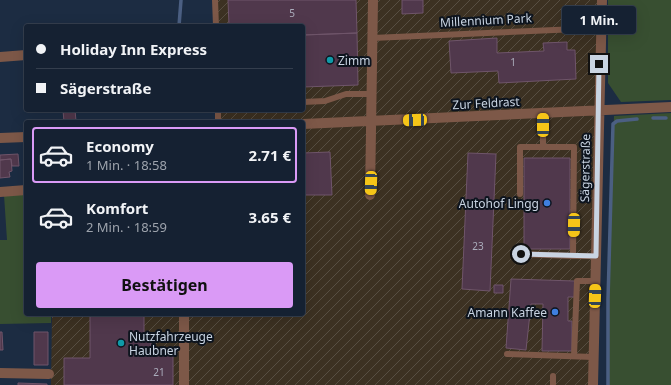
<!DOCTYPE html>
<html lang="de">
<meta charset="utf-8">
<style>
body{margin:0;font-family:"Noto Sans",sans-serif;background:#1e293a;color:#f1f3f6;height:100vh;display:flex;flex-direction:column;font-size:15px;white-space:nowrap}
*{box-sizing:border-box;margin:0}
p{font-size:13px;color:#9da3ac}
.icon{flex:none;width:22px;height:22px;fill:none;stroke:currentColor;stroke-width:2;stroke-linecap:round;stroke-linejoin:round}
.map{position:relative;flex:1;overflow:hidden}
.drawer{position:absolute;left:24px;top:120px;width:281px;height:196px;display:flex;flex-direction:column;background:#152132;border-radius:4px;box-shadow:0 4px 16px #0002,0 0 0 1px #343e4d}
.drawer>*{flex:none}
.top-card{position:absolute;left:24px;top:24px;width:281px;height:88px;border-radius:4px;box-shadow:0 4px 16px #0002,0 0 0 1px #343e4d;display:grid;align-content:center;height:88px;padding:0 12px;background:#152132}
.end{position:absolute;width:18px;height:18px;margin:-9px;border:5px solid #c9d4e2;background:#111;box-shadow:0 0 0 2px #111}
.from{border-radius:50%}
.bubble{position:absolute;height:28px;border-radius:4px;background:#152132;box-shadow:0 4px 16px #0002,0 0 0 1px #343e4d;font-size:13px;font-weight:700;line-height:28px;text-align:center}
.car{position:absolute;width:12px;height:24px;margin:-12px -6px;border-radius:5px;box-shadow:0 0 3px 1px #0007;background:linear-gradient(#f5c518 24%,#345 0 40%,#f5c518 0 76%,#345 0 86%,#f5c518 0)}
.top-card b{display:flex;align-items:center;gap:14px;height:38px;font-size:15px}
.top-card b+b{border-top:1px solid #343e4d}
.top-card i{width:10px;height:10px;background:#f1f3f6}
ul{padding:7px 0 0;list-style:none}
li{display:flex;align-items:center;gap:12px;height:56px;margin:0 8px 6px;padding:0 4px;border:2px solid transparent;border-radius:4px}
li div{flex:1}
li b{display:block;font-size:15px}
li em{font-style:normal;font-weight:700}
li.current{border-color:#da9af6}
li>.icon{width:36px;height:36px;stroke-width:1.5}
.primary-button{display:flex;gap:8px;margin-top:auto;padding:8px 12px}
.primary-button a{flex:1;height:46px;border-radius:4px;background:#da9af6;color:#111;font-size:16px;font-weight:700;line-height:46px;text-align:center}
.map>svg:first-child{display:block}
.industrial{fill:url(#industrial-furrows)}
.green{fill:#384f31}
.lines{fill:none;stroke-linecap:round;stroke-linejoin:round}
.stream{stroke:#4b5f82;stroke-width:3.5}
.building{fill:#50384c;stroke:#6f556a}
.service{stroke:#7d5848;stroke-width:6}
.minor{stroke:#7d5848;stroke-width:10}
.route{stroke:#c9d4e2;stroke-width:5}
.culture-dot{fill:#0f9aa8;stroke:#0d141e;stroke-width:1.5}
.shop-dot{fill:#3f7fe0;stroke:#0d141e;stroke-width:1.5}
.labels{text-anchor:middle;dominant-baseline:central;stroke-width:4;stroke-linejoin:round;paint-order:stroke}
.number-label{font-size:10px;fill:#abadbc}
.street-label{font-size:12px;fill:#c9d4e2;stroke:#0d141e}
.poi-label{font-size:12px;fill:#c9d4e2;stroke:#0d141e;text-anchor:start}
</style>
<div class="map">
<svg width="671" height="385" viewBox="0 0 671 385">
<defs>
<pattern id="industrial-furrows" width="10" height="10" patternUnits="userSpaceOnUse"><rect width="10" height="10" fill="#3c3122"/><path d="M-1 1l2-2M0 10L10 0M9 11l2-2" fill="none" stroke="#574e42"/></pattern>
</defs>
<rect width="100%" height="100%" fill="#1c2c42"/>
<path class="industrial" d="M214 0H600L594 385H51L52 314H303V122H218V110H303V26H215Z"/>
<path class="green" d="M608 0H671V100L621 102 608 83Z
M671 113V385H608V299L614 116Z
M26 194V314H51V323L0 324V240H7L4 195Z"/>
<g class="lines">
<path class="stream" d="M179 26 181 0
M653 118H666
M608 385V299L613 124 617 121 637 119"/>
</g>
<path class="building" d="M228 0H356L357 33 303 35V26H229Z
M402 0H423V13L402 14Z
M357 33 358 85 303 87V35Z
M497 38V53L544 51 543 43 567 42V50H575L576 79 499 83 498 71 451 73 449 41Z
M63 110H75L76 121 64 122Z
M330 152 332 195H303V153Z
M468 153 496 154 490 291 462 289Z
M18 154 19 166H12L11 159 0 160V155Z
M524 158H570V249H524Z
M11 159 12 171 9 172 10 177 0 178V160Z
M511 279 575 281V297H568V321H572V351H542L543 304H531L526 350 506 348Z
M494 285H503V293H494Z
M99 314H144V334H151V351H173V385H64V358H90V315H99Z
M0 332H2L3 350H0Z
M34 332H48V365H34Z
M18 383 47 384V385H18Z"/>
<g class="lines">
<path class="service" d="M215 0 216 26
M372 38 601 28
M303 102 325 101 346 94H372
M218 110V122
M543 147V114
M520 194V147H574L573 256H596
M521 254 573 256
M507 354 593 357
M574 356 577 281H596
M553 385V376"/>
<path class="minor" d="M0 57 26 55
M303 124 671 107
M0 138 26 137
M0 192 26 190
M370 195 373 0
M184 314V385
M0 373 49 374
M593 385 602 0"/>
</g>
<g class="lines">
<path class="route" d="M521 254 596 256 599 64"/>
</g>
<g class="culture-dot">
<circle cx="330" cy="60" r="4"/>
<circle cx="121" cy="343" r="4"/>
</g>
<g class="shop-dot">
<circle cx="547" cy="203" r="4"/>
<circle cx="555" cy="312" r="4"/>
</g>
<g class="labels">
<g class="number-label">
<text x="292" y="13">5</text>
<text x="513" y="62">1</text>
<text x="478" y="246">23</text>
<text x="159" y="372">21</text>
</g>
<g class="street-label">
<text transform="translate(486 20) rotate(-3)">Millennium Park</text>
<text transform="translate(486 103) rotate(-3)">Zur Feldrast</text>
<text transform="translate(585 168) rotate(-89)">Sägerstraße</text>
</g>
<g class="poi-label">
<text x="338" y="60">Zimm</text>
<text x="539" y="203" text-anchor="end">Autohof Lingg</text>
<text x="547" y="312" text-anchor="end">Amann Kaffee</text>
<text x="129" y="336">Nutzfahrzeuge<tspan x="129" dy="14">Haubner</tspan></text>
</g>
</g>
</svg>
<i class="end from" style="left:521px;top:254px"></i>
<i class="end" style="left:599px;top:64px"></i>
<div class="bubble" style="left:562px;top:6px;width:74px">1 Min.</div>
<i class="car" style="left:415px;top:120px;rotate:268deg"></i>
<i class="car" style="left:543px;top:125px;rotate:0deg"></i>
<i class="car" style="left:371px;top:183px;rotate:182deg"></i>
<i class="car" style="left:574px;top:225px;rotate:181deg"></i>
<i class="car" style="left:595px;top:296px;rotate:2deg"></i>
<div class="top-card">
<b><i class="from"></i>Holiday Inn Express</b>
<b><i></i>Sägerstraße</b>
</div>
<section class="drawer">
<ul>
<li class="current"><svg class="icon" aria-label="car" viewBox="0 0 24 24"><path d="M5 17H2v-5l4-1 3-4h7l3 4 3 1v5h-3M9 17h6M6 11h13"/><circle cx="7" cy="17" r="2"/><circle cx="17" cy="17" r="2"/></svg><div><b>Economy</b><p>1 Min. · 18:58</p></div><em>2.71 €</em></li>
<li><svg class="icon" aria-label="car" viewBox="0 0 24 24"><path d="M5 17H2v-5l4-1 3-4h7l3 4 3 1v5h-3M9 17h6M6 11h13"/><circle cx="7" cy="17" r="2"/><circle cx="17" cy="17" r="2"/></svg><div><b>Komfort</b><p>2 Min. · 18:59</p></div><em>3.65 €</em></li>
</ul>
<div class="primary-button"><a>Bestätigen</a></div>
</section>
</div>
